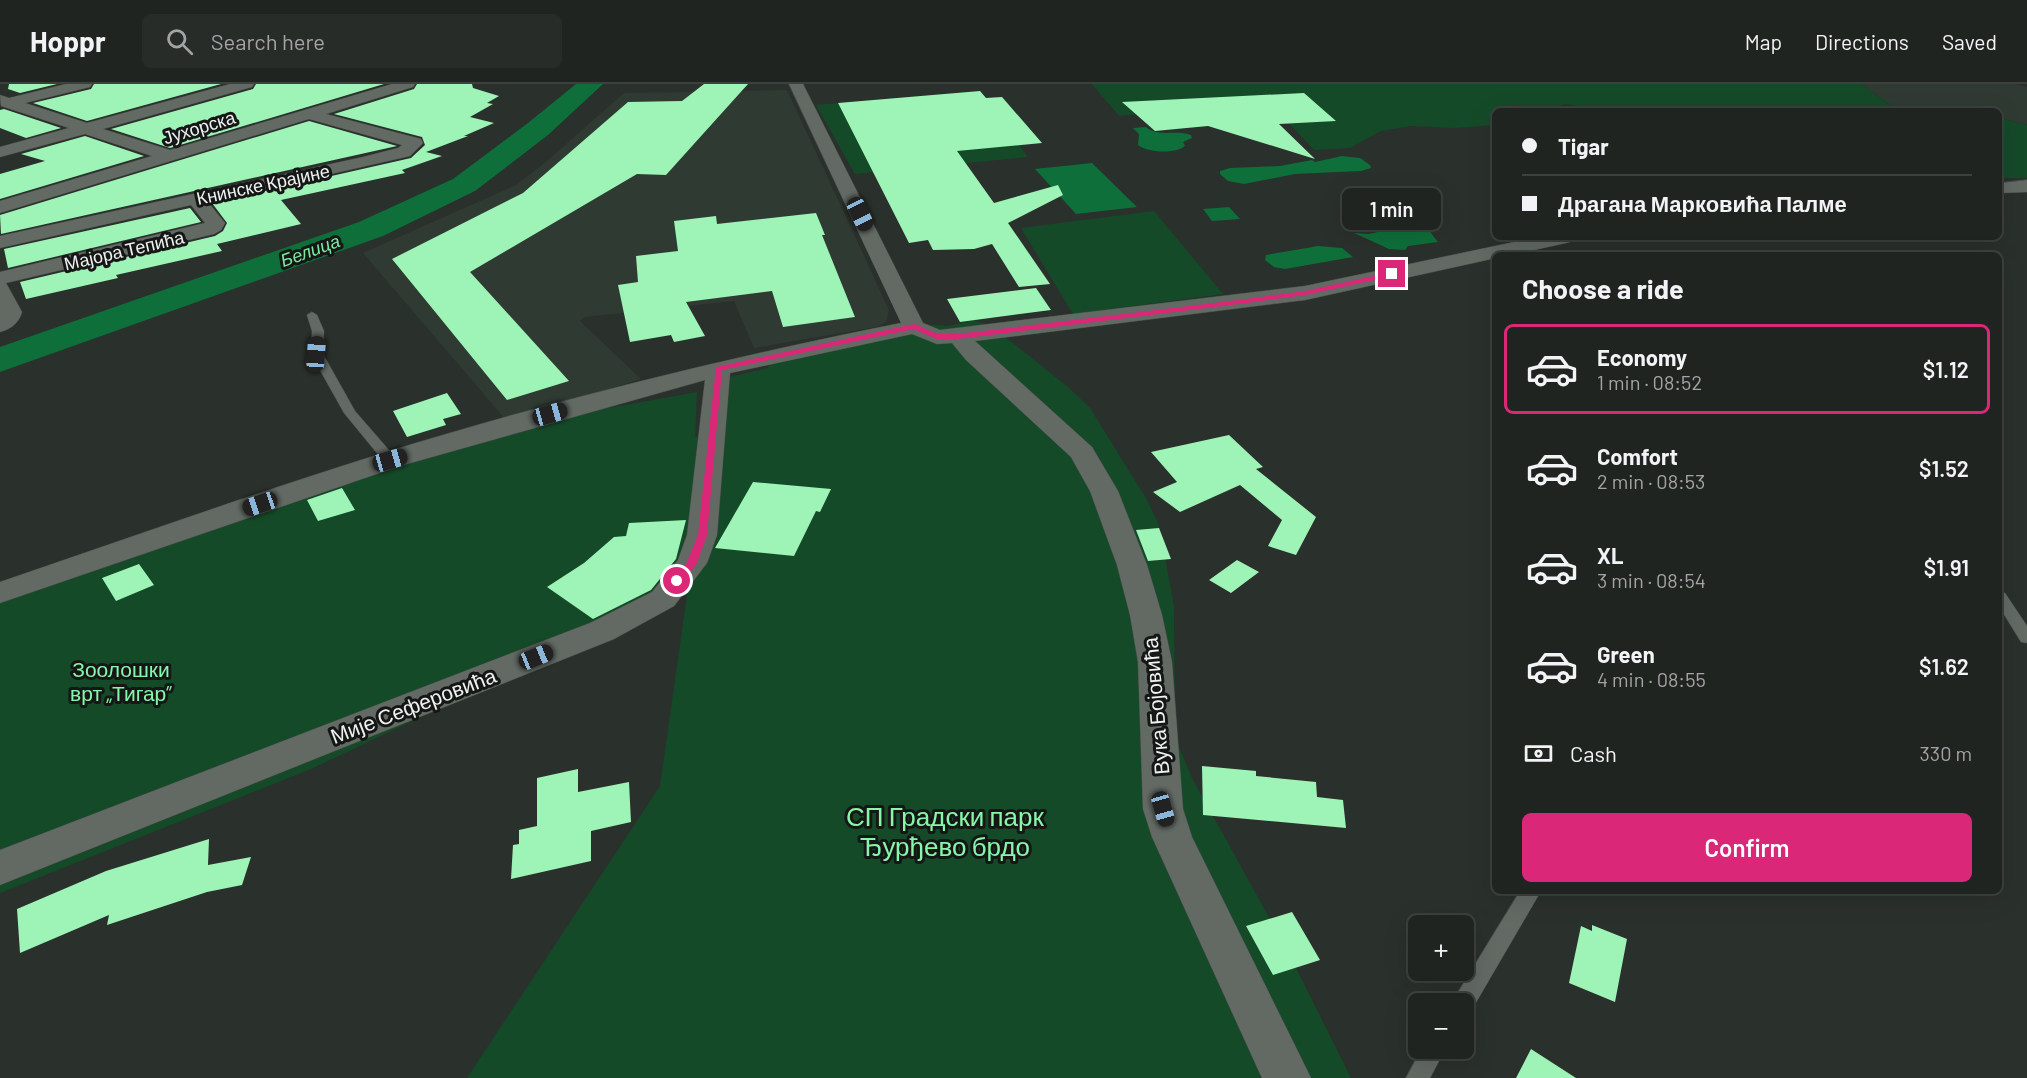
<!DOCTYPE html>
<meta charset="utf-8">
<style>
body{margin:0;font-family:Barlow,sans-serif;background:#282c29;color:#f1f3f6;height:100vh;display:flex;flex-direction:column;font-size:22px;white-space:nowrap}
*{box-sizing:border-box;margin:0}
p{font-size:20px;color:#a2a4a5}
.icon{flex:none;width:33px;height:33px;fill:none;stroke:currentColor;stroke-width:2;stroke-linecap:round;stroke-linejoin:round}
.map{position:relative;flex:1;overflow:hidden}
.sheet{position:absolute;left:1492px;top:168px;width:510px;height:642px;display:flex;flex-direction:column;background:#202420;border-radius:9px;box-shadow:0 6px 24px #0002,0 0 0 2px #3d413e}
.sheet>*{flex:none}
.guide{position:absolute;left:1492px;top:24px;width:510px;height:132px;border-radius:9px;box-shadow:0 6px 24px #0002,0 0 0 2px #3d413e;display:grid;align-content:center;height:132px;padding:0 30px;background:#202420}
.tools{position:absolute;left:1408px;top:831px;display:grid;gap:12px}
.tools a{display:grid;place-items:center;width:66px;height:66px;border-radius:9px;background:#202420;box-shadow:0 6px 24px #0002,0 0 0 2px #3d413e;font-size:30px}
.end{position:absolute;width:27px;height:27px;margin:-14px;border:8px solid #db2777;background:#fff;box-shadow:0 0 0 3px #fff}
.from{border-radius:50%}
.bubble{position:absolute;height:42px;border-radius:9px;background:#202420;box-shadow:0 6px 24px #0002,0 0 0 2px #3d413e;font-size:20px;font-weight:600;line-height:42px;text-align:center}
.car{position:absolute;width:18px;height:36px;margin:-18px -9px;border-radius:8px;box-shadow:0 0 4px 2px #0007;background:linear-gradient(#222 24%,#8ab4d8 0 40%,#222 0 76%,#8ab4d8 0 86%,#222 0)}
.guide b{display:flex;align-items:center;gap:21px;height:57px;font-size:22px}
.guide b+b{border-top:2px solid #3d413e}
.guide i{width:15px;height:15px;background:#f1f3f6}
ul{padding:0;list-style:none}
li{display:flex;align-items:center;gap:18px;height:90px;margin:0 12px 9px;padding:0 18px;border:3px solid transparent;border-radius:9px}
li div{flex:1}
li b{display:block;font-size:22px}
li em{font-style:normal;font-weight:600}
li.current{border-color:#db2777}
li>.icon{width:54px;height:54px;stroke-width:1.5}
h2{padding:0 30px;font-size:27px;line-height:72px}
.pay{display:flex;align-items:center;gap:15px;height:66px;padding:0 30px;font-size:22px}
.pay p{margin-inline-start:auto}
.primary-button{display:flex;gap:12px;margin-top:auto;padding:12px 30px}
.primary-button a{flex:1;height:69px;border-radius:9px;background:#db2777;color:#fff;font-size:24px;font-weight:600;line-height:69px;text-align:center}
header{display:flex;align-items:center;gap:36px;box-sizing:border-box;height:84px;padding:0 30px;background:#202420;border-bottom:2px solid #3d413e}
header strong{font-size:28px}
nav{display:flex;gap:33px;margin-inline-start:auto;font-size:21px}
.search{width:420px;height:54px;background:#282c29;display:flex;align-items:center;gap:15px;box-sizing:border-box;padding:0 21px;border-radius:9px;color:#a2a4a5;font-size:22px}
.map>svg:first-child{display:block}
.built{fill:#2f3b32}
.green{fill:#154a29}
.water{fill:#0e6f3a}
.lines{fill:none;stroke-linecap:round;stroke-linejoin:round}
.river{fill:#0e6f3a;fill-rule:evenodd}
.building{fill:#9ef3b6}
.lane-casing{stroke:#474c49;stroke-width:1}
.street-casing{stroke:#474c49;stroke-width:1}
.lane{fill:#636a64;fill-rule:evenodd}
.street{fill:#636a64;fill-rule:evenodd}
.route{fill:#db2777}
.labels{text-anchor:middle;dominant-baseline:central;stroke-width:6;stroke-linejoin:round;paint-order:stroke}
.far-street-label{font-size:18px;fill:#eef2ef;stroke:#141715}
.far-water-label{font-size:18px;font-style:italic;fill:#7ceba0;stroke:#141715}
.park-label{font-size:21px;fill:#86f6a9;stroke:#141715}
.street-label{font-size:21px;fill:#eef2ef;stroke:#141715}
.near-park-label{font-size:26px;fill:#86f6a9;stroke:#141715}
</style>
<header>
<strong>Hoppr</strong>
<div class="search"><svg class="icon" aria-label="search" viewBox="0 0 24 24"><circle cx="10" cy="10" r="6"/><path d="M15 15l6 6"/></svg>Search here</div>
<nav><a>Map</a><a>Directions</a><a>Saved</a></nav>
</header>
<div class="map">
<svg width="2027" height="994" viewBox="0 0 2027 994">
<rect width="100%" height="100%" fill="#2a302b"/>
<path class="built" d="M1861 0H2016L2027 3V41L2000 34V27H1936L1894 24Z
M787 6 889 226 886 238 876 243 754 264 734 217 584 233 580 237 641 295 506 336 363 169 516 101 547 77 624 9Z"/>
<path class="green" d="M1092 0H1861L1894 24 1936 27H1590L1588 24 1565 20 1551 27H1496L1495 41 1456 44 1411 42 1381 47 1350 64 1314 66 1281 31 1190 24 1119 32Z
M980 7 986 14 1002 13 1036 52 1021 54 1019 61 1028 73 855 90 816 21Z
M2000 34 2027 41V94H2000Z
M1154 127 1223 210 1073 230 1021 144Z
M974 236 993 243 1068 303 1090 324 1147 416 1158 439 1162 456 1174 522 1175 653 1192 694 1286 864 1351 994H467L660 702 687 511 651 524 311 685 0 809V512L520 340 697 308 695 353 710 350 717 296 768 284 769 281 788 269 922 240 948 242Z"/>
<path class="water" d="M1146 43C1159 54 1176 45 1191 51L1192 54 1183 58 1185 62C1175 70 1148 69 1138 61L1139 50 1133 44Z
M1342 72 1360 74 1370 81 1371 84 1361 87 1295 90 1244 100 1228 97 1220 90V87L1230 84 1280 82 1312 76 1315 78Z
M1092 79 1137 123 1076 130 1035 85Z
M1229 123 1240 135 1212 137 1203 125Z
M1417 140H1424L1438 158 1408 162 1405 166 1389 165 1354 149 1368 150Z
M1318 162 1342 164 1353 173 1285 185 1274 183 1265 176 1266 171Z"/>
<g class="lines">
<path class="river" d="M576 0H603L548 51 475 107 383 152 0 288V263L359 138 453 95 528 39Z"/>
</g>
<path class="building" d="M9 0H57L20 9 8 5Z
M94 0H221L87 37 33 19 91 5Z
M256 0H384L170 64 111 45 253 5Z
M417 0H472L473 4 499 12 487 19 493 20 470 33 494 39 464 52H468L426 68 442 72 402 86 405 89 281 116 301 140 217 160 222 167 116 191 118 194 26 215 20 198 215 152 223 147 227 139 212 119 411 74 425 61 422 53 334 30 414 5Z
M704 0H748L666 91 637 90 470 188 569 297 507 316 392 175 523 109 628 18 682 17Z
M980 7 986 14 1002 13 1042 59 957 67 994 119 1058 101 1063 111 1008 139 1050 200 1019 203 992 160 974 165 933 166 928 156 909 159 838 19Z
M1304 9 1336 37 1279 40 1315 75 1208 42 1155 47 1122 18Z
M4 25 61 44 26 54 0 44V26Z
M309 37 397 62 1 150 0 131Z
M85 52 144 72 0 115V90L45 77 21 70Z
M190 124 201 138 8 184 4 165Z
M816 129 825 151H822L855 233 783 243 772 207 686 218 705 252 674 258 671 251 630 258 618 201 638 198 636 172 678 167 674 137 716 132 717 140Z
M1036 204 1051 226 960 238 947 215Z
M447 309 461 330 443 335 446 341 407 353 393 327Z
M1229 351 1263 383 1256 385 1316 433 1296 471 1268 462 1282 436 1240 401 1180 428 1153 408 1177 398 1151 368Z
M753 398 831 405 820 428 816 427 794 472 715 464Z
M342 404 355 426 318 437 307 416Z
M686 436 676 475 651 506 593 535 547 503 584 479 614 453 626 452 629 439Z
M1159 444 1171 475 1148 477 1136 446Z
M1237 476 1259 488 1231 509 1209 496Z
M139 480 154 501 116 517 102 494Z
M1202 682 1256 687V692L1316 698 1317 713 1343 716 1346 744 1203 731Z
M578 685V708L629 698 631 738 591 747V777L511 795 513 761 519 760V746L537 742V694Z
M209 755 208 781 251 773 242 801 207 808 107 841 109 831 20 869 17 825 106 787Z
M1292 828 1320 876 1273 891 1246 842Z
M1592 841 1627 855 1615 918 1569 899 1581 842 1592 847Z
M1531 965 1576 994H1516Z"/>
<g class="lines">
<defs>
<path id="lane" d="M312 228 317 231 324 247 323 270 355 327 395 373 397 376 395 379H385L344 329 311 270 312 247 307 231Z
M2000 508 2005 509 2027 542V559L2021 558 2000 524Z
M1520 807H1541L1471 927 1464 930V920H1452L1455 913Z
M1422 964H1446L1430 994H1406Z"/>
<path id="street" d="M66 0H92L90 3 25 19 87 39 230 0H254L252 3 103 45 170 66 392 0H415L413 3 326 30 421 55 423 59 410 72 208 118 225 139 221 146 214 150 6 199 22 228C19 239 11 245 0 248V188L205 139 191 121 0 164V152L363 73 398 64 402 61 309 35 0 129V117L152 72 85 50 0 73V63L69 44 1 22 0 11 9 14Z
M789 0H803L923 239 940 246 1305 202 1538 153H1576L1573 157 1566 159 1511 171H1496V174L1305 216 975 257 1092 363 1118 407 1147 481 1162 531 1172 578 1183 725 1192 753 1311 994H1262L1152 753 1143 725 1138 578 1130 531 1117 481 1090 407 1071 373 966 276 952 259 937 260 912 250 730 289 717 451 707 479 674 522 614 555 0 801V766L590 539 652 508 678 476 687 451 705 296 400 382 0 519V498C126 455 252 410 380 370 551 317 725 274 901 239Z
M2027 96V108L2000 109V99Z"/>
</defs>
<use href="#lane" class="lane-casing"/>
<use href="#street" class="street-casing"/>
<use href="#lane" class="lane"/>
<use href="#street" class="street"/>
</g>
<path class="route" d="M1392 188 1394 192 1305 211 1247 219 958 255H937L913 245 722 286 707 451 697 479 681 499 673 497 687 478 698 451 716 283 914 240 938 250H958L1247 215 1305 207Z"/>
<g class="labels">
<g class="far-street-label">
<text transform="translate(199 43) rotate(-17)">Јухорска</text>
<text transform="translate(263 100) rotate(-12)">Книнске Крајине</text>
<text transform="translate(124 166) rotate(-13)">Мајора Тепића</text>
</g>
<g class="far-water-label">
<text transform="translate(310 166) rotate(-20)">Белица</text>
</g>
<g class="park-label">
<text x="121" y="584">Зоолошки<tspan x="121" dy="24">врт „Тигар”</tspan></text>
</g>
<g class="street-label">
<text transform="translate(413 621) rotate(-21)">Мије Сеферовића</text>
<text transform="translate(1155 622) rotate(-95)">Вука Бојовића</text>
</g>
<g class="near-park-label">
<text x="945" y="731">СП Градски парк<tspan x="945" dy="30">Ђурђево брдо</tspan></text>
</g>
</g>
</svg>
<div class="tools">
<a>+</a>
<a>−</a>
</div>
<i class="end from" style="left:677px;top:497px"></i>
<i class="end" style="left:1392px;top:190px"></i>
<div class="bubble" style="left:1342px;top:104px;width:99px">1 min</div>
<i class="car" style="left:860px;top:130px;rotate:154deg"></i>
<i class="car" style="left:316px;top:270px;rotate:4deg"></i>
<i class="car" style="left:550px;top:330px;rotate:74deg"></i>
<i class="car" style="left:390px;top:376px;rotate:74deg"></i>
<i class="car" style="left:260px;top:420px;rotate:251deg"></i>
<i class="car" style="left:536px;top:573px;rotate:68deg"></i>
<i class="car" style="left:1163px;top:725px;rotate:164deg"></i>
<div class="guide">
<b><i class="from"></i>Tigar</b>
<b><i></i>Драгана Марковића Палме</b>
</div>
<section class="sheet">
<h2>Choose a ride</h2>
<ul>
<li class="current"><svg class="icon" aria-label="car" viewBox="0 0 24 24"><path d="M5 17H2v-5l4-1 3-4h7l3 4 3 1v5h-3M9 17h6M6 11h13"/><circle cx="7" cy="17" r="2"/><circle cx="17" cy="17" r="2"/></svg><div><b>Economy</b><p>1 min · 08:52</p></div><em>$1.12</em></li>
<li><svg class="icon" aria-label="car" viewBox="0 0 24 24"><path d="M5 17H2v-5l4-1 3-4h7l3 4 3 1v5h-3M9 17h6M6 11h13"/><circle cx="7" cy="17" r="2"/><circle cx="17" cy="17" r="2"/></svg><div><b>Comfort</b><p>2 min · 08:53</p></div><em>$1.52</em></li>
<li><svg class="icon" aria-label="car" viewBox="0 0 24 24"><path d="M5 17H2v-5l4-1 3-4h7l3 4 3 1v5h-3M9 17h6M6 11h13"/><circle cx="7" cy="17" r="2"/><circle cx="17" cy="17" r="2"/></svg><div><b>XL</b><p>3 min · 08:54</p></div><em>$1.91</em></li>
<li><svg class="icon" aria-label="car" viewBox="0 0 24 24"><path d="M5 17H2v-5l4-1 3-4h7l3 4 3 1v5h-3M9 17h6M6 11h13"/><circle cx="7" cy="17" r="2"/><circle cx="17" cy="17" r="2"/></svg><div><b>Green</b><p>4 min · 08:55</p></div><em>$1.62</em></li>
</ul>
<div class="pay"><svg class="icon" aria-label="cash" viewBox="0 0 24 24"><path d="M3 7h18v10H3z"/><circle cx="12" cy="12" r="2"/></svg>Cash<p>330 m</p></div>
<div class="primary-button"><a>Confirm</a></div>
</section>
</div>
